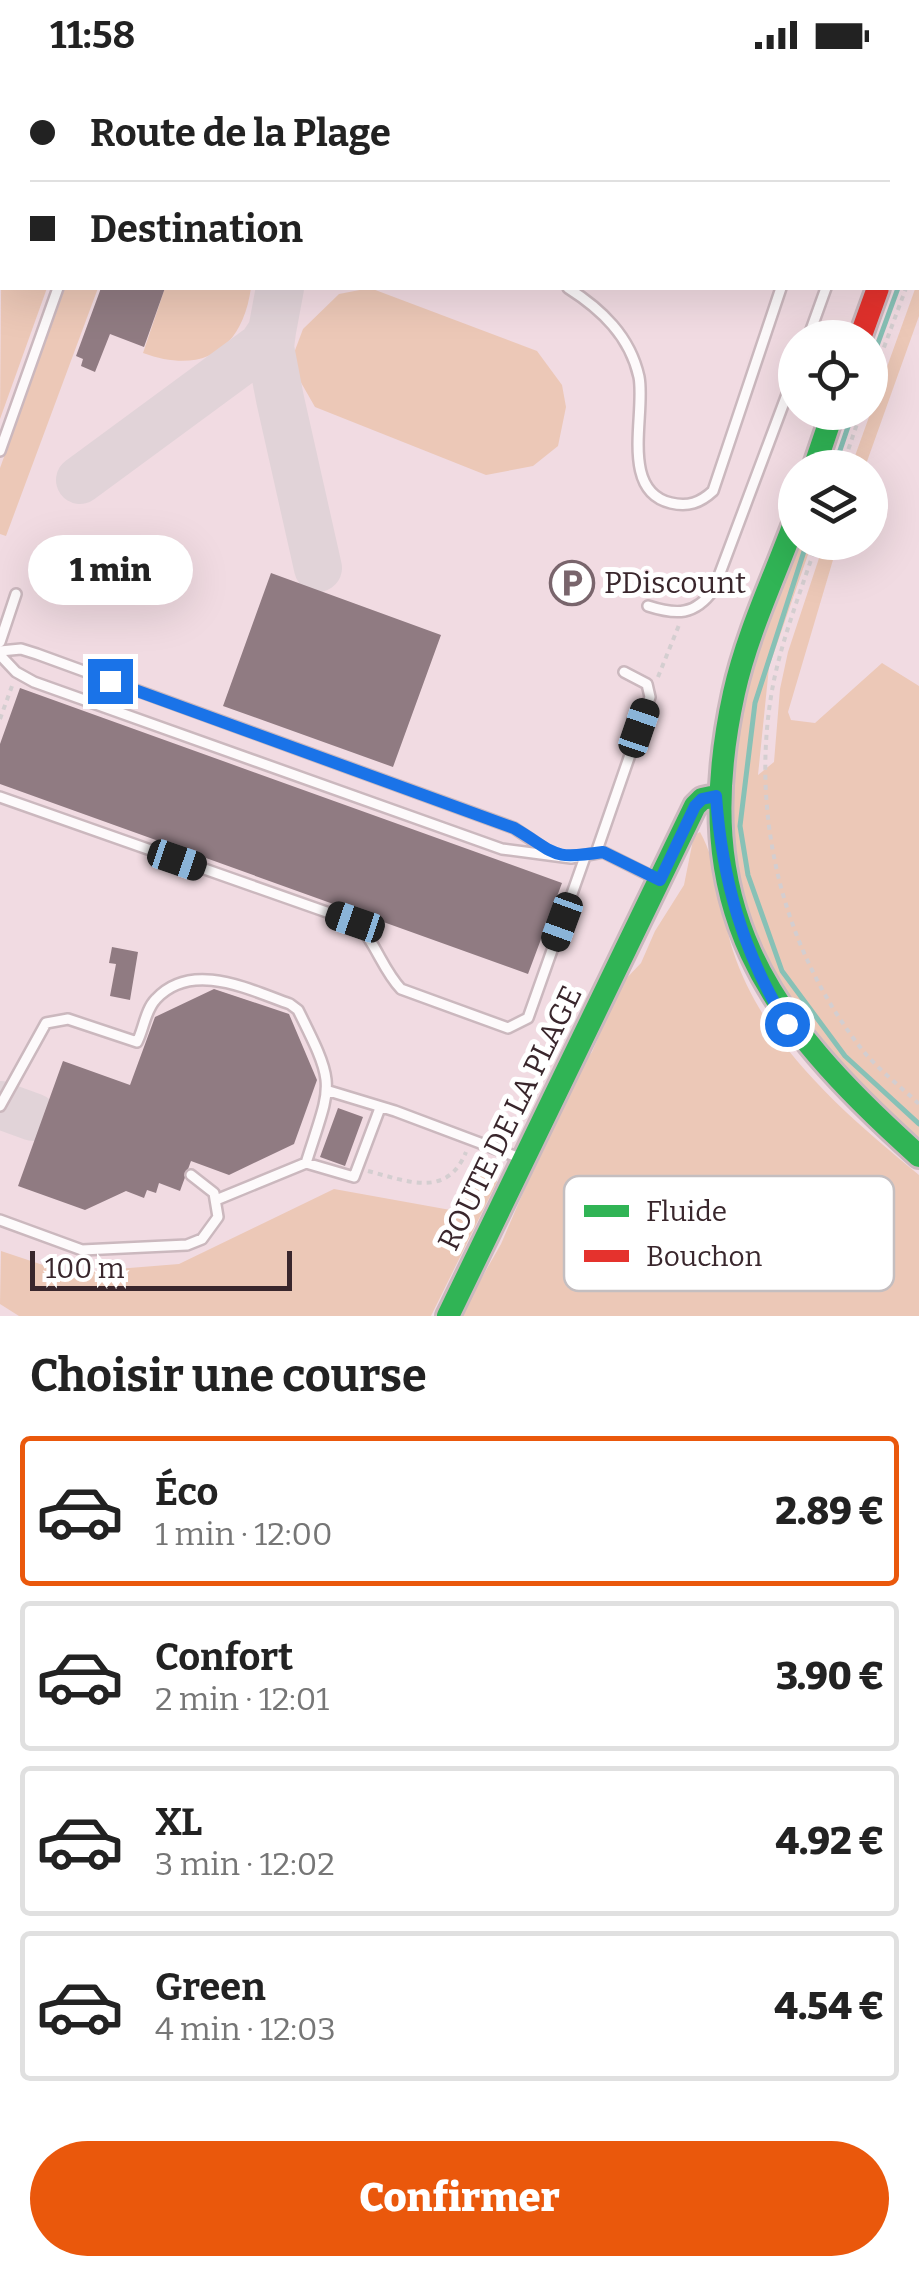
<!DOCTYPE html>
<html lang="fr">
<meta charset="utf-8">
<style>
body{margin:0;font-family:Bitter,serif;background:#f2f2f2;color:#222;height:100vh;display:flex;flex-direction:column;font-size:38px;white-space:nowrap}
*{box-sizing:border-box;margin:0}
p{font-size:32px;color:#767676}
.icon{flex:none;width:55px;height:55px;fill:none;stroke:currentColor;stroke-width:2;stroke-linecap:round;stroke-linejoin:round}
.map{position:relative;height:1246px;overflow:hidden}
.sheet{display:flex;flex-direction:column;background:#fff;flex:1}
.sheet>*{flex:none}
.banner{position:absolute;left:0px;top:0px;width:920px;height:220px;box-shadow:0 10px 40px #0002;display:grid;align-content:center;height:220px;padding:0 30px;background:#fff}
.controls{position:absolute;left:778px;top:250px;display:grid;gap:20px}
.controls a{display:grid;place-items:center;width:110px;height:110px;border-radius:50%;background:#fff;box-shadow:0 10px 40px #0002;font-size:50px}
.scale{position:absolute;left:30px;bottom:25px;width:262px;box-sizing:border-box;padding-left:10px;border:5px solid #39262c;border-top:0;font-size:28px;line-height:35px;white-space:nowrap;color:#39262c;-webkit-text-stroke:8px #fff;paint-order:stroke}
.end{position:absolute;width:45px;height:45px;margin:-22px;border:12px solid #1a73e8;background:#fff;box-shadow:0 0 0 5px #fff}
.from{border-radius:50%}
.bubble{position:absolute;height:70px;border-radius:35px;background:#fff;box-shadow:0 10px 40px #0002;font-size:32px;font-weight:800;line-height:70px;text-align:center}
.car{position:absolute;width:30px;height:60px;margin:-30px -15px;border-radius:12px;box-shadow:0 0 8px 2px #0007;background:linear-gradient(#222 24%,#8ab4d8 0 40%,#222 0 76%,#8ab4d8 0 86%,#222 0)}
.banner b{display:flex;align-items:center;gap:35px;height:95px;font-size:38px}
.banner b+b{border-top:2px solid #e0e0e0}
.banner i{width:25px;height:25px;background:#222}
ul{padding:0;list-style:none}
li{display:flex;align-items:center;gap:30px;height:150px;margin:0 20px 15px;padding:0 10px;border:5px solid #e0e0e0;border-radius:10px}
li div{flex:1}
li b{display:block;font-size:38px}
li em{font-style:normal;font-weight:800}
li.current{border-color:#ea580c}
li>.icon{width:90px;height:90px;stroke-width:1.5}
h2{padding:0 30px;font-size:45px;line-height:120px}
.cta{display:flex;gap:20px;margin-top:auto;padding:20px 30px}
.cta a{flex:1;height:115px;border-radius:60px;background:#ea580c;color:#fff;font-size:40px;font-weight:800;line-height:115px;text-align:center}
.status{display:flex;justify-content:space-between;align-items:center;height:70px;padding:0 50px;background:#fff;direction:ltr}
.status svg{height:28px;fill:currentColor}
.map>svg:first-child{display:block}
.green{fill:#ecc8b7}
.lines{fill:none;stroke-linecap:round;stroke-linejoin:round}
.stream{stroke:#87c1b6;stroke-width:5}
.taxiway{stroke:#e1d3d8;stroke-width:48}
.building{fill:#907b82}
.lane-casing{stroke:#cbb8be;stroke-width:14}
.fast-casing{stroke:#cbb8be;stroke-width:28}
.jam-casing{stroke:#cbb8be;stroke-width:28}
.path{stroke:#d4ced0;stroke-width:4;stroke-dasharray:5 5;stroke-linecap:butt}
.lane{stroke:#fdfafb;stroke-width:9}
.fast{stroke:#30b455;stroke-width:22}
.jam{stroke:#e5322d;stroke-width:22}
.route{stroke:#1a73e8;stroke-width:12}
.labels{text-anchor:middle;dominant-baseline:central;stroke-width:10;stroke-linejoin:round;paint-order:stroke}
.poi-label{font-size:30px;fill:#39262c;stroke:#fff;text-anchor:start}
.street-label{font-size:30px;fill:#39262c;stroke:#fff}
.key{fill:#fff;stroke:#c4bec0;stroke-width:2.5}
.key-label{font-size:28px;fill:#39262c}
</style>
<div class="status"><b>11:58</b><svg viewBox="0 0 49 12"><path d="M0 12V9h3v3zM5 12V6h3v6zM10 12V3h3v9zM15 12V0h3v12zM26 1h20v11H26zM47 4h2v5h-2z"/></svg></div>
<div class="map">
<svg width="919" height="1246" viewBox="0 0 919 1246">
<rect width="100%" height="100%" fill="#f1dbe2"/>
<path class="green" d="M2 110V218H47L0 349Z
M919 208V246L865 397H851Z
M65 218H98L6 466 0 464V398Z
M165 218H251C242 280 203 305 143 283Z
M370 218 537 281 562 315 566 337 558 376 533 396 486 405 315 337 299 309 294 283 303 259 339 224Z
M797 473H812L769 597 758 705 774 692 780 619 788 582 824 473H838L788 642 791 650 815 653 882 593 919 616V1073L860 1021 780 929 735 810 725 739 734 670 754 596Z
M700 762C719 796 721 843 733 881 764 975 845 1044 919 1105V1246H460L501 1174 573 1006 592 982 621 914 641 893 655 861 684 815 694 765Z
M488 1086 497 1112 431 1246H19L0 1234 1 1181 67 1203 179 1194 334 1119 456 1141 476 1101 481 1103Z"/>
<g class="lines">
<path class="stream" d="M918 162 919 158
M870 295 898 218
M834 398 853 342
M807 472 755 633 740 756 748 805 782 901 845 986 919 1054"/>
<path class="taxiway" d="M7 0 8 2
M0 70 2 69
M272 261 270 277 280 329 318 498
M80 410 262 276 272 261 280 218
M0 1035 33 1047"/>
</g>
<path class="building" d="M101 218H165L144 277 110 264 95 302 81 296 83 289 76 286Z
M271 503 441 565 393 697 223 636Z
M20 618 562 813 528 904 0 714V674Z
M112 877 138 882 130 930 110 926 116 894 109 893Z
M214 919 289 944 317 1010 294 1074 229 1105 191 1091 180 1121 159 1113 156 1123 147 1120 144 1128 126 1121 85 1140 18 1116 63 991 130 1015 155 947Z
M338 1038 363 1047 345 1096 320 1087Z"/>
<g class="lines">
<defs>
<path id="lane" d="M530 0 536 2
M136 2 137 0
M777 2 778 0
M894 2V0
M908 2 909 0
M0 28 2 29
M568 218C601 239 630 266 639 307 646 343 619 421 671 433 688 437 700 433 713 421L781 218
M808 268 826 218
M0 381 58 218
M648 536C676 545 695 546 714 519L795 303
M0 572 16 524
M0 581 21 579 37 584 514 758 554 785
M0 585 16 602 34 612 502 779 571 788 603 782 657 809
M0 727 355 852C375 870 382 899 401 919L508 958 528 948 585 787
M596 783 650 627 647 614 624 602
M329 1021 395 1041 520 1088
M0 1036 46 953 68 949 137 972C144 959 145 940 156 929 192 890 250 920 290 934L298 940C337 1018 332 1011 306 1093
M216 1130 306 1093 354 1107 380 1038
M0 1150 82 1180 187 1175 202 1169 218 1147 214 1123 191 1105"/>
<path id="fast" d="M918 107 919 102
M814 398 833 342
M795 451C774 508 747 564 734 623 687 838 765 948 919 1086
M448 1246 695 736 702 729 716 726"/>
<path id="jam" d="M860 268 878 218"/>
</defs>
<use href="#lane" class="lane-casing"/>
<use href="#fast" class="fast-casing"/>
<use href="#jam" class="jam-casing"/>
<path class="path" d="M918 186 919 182
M870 315 906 218
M842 398 861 342
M817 472C802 518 784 563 774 610 748 739 781 879 864 982 880 1001 901 1017 919 1034
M658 607 679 555
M0 649 12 616
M368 1101C407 1111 447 1129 466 1082"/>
<use href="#lane" class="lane"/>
<use href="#fast" class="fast"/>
<use href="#jam" class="jam"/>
</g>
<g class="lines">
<path class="route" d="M110 611 514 758C558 784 550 790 603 782L660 810 695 736 702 729 716 726C722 810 743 883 787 954"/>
</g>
<defs>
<symbol id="parking-ring" viewBox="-11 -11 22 22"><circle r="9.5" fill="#fff" stroke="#79656c" stroke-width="1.5"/><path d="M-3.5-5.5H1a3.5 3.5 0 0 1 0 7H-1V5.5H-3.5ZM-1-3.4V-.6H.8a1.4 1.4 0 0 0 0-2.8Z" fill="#79656c"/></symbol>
</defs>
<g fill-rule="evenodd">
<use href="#parking-ring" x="547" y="488" width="50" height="50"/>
</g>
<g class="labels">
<g class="poi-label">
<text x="604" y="513">PDiscount</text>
</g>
<g class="street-label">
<text transform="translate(510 1048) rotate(-64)">ROUTE DE LA PLAGE</text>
</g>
</g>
<rect x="564" y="1106" width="330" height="115" rx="15" class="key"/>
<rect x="584" y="1135" width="45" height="12" fill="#30b455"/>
<rect x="584" y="1180" width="45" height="12" fill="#e5322d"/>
<g class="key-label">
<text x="646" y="1151">Fluide</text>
<text x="646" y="1196">Bouchon</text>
</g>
</svg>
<div class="controls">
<a><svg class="icon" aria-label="locate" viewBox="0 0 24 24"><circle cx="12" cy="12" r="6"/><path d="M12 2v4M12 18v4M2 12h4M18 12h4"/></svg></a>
<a><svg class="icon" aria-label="layers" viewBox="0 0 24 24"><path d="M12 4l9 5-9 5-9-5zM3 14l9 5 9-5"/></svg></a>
</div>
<div class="scale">100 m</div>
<i class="end from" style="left:787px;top:954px"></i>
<i class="end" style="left:110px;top:611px"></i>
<div class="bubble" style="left:28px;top:465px;width:165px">1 min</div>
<i class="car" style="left:639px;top:658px;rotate:19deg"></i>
<i class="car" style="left:177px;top:790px;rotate:109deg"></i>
<i class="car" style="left:355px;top:852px;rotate:289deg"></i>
<i class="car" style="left:562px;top:852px;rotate:200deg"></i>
<div class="banner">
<b><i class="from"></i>Route de la Plage</b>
<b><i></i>Destination</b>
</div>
</div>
<section class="sheet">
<h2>Choisir une course</h2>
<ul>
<li class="current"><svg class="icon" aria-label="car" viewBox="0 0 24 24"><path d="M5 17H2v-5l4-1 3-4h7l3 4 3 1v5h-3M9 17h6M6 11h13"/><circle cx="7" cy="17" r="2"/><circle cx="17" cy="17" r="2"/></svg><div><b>Éco</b><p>1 min · 12:00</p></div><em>2.89 €</em></li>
<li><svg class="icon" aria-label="car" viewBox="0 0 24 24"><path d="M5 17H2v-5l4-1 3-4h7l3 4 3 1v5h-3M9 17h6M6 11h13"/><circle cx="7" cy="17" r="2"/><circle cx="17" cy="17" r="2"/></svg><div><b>Confort</b><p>2 min · 12:01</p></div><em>3.90 €</em></li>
<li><svg class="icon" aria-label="car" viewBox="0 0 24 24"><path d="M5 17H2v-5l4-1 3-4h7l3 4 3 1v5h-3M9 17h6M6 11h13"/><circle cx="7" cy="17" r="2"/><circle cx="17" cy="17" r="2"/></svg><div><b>XL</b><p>3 min · 12:02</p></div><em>4.92 €</em></li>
<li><svg class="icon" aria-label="car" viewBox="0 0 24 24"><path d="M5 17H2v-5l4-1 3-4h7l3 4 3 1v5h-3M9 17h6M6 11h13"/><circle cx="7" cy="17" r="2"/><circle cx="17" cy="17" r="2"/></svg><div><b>Green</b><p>4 min · 12:03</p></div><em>4.54 €</em></li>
</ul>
<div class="cta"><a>Confirmer</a></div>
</section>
